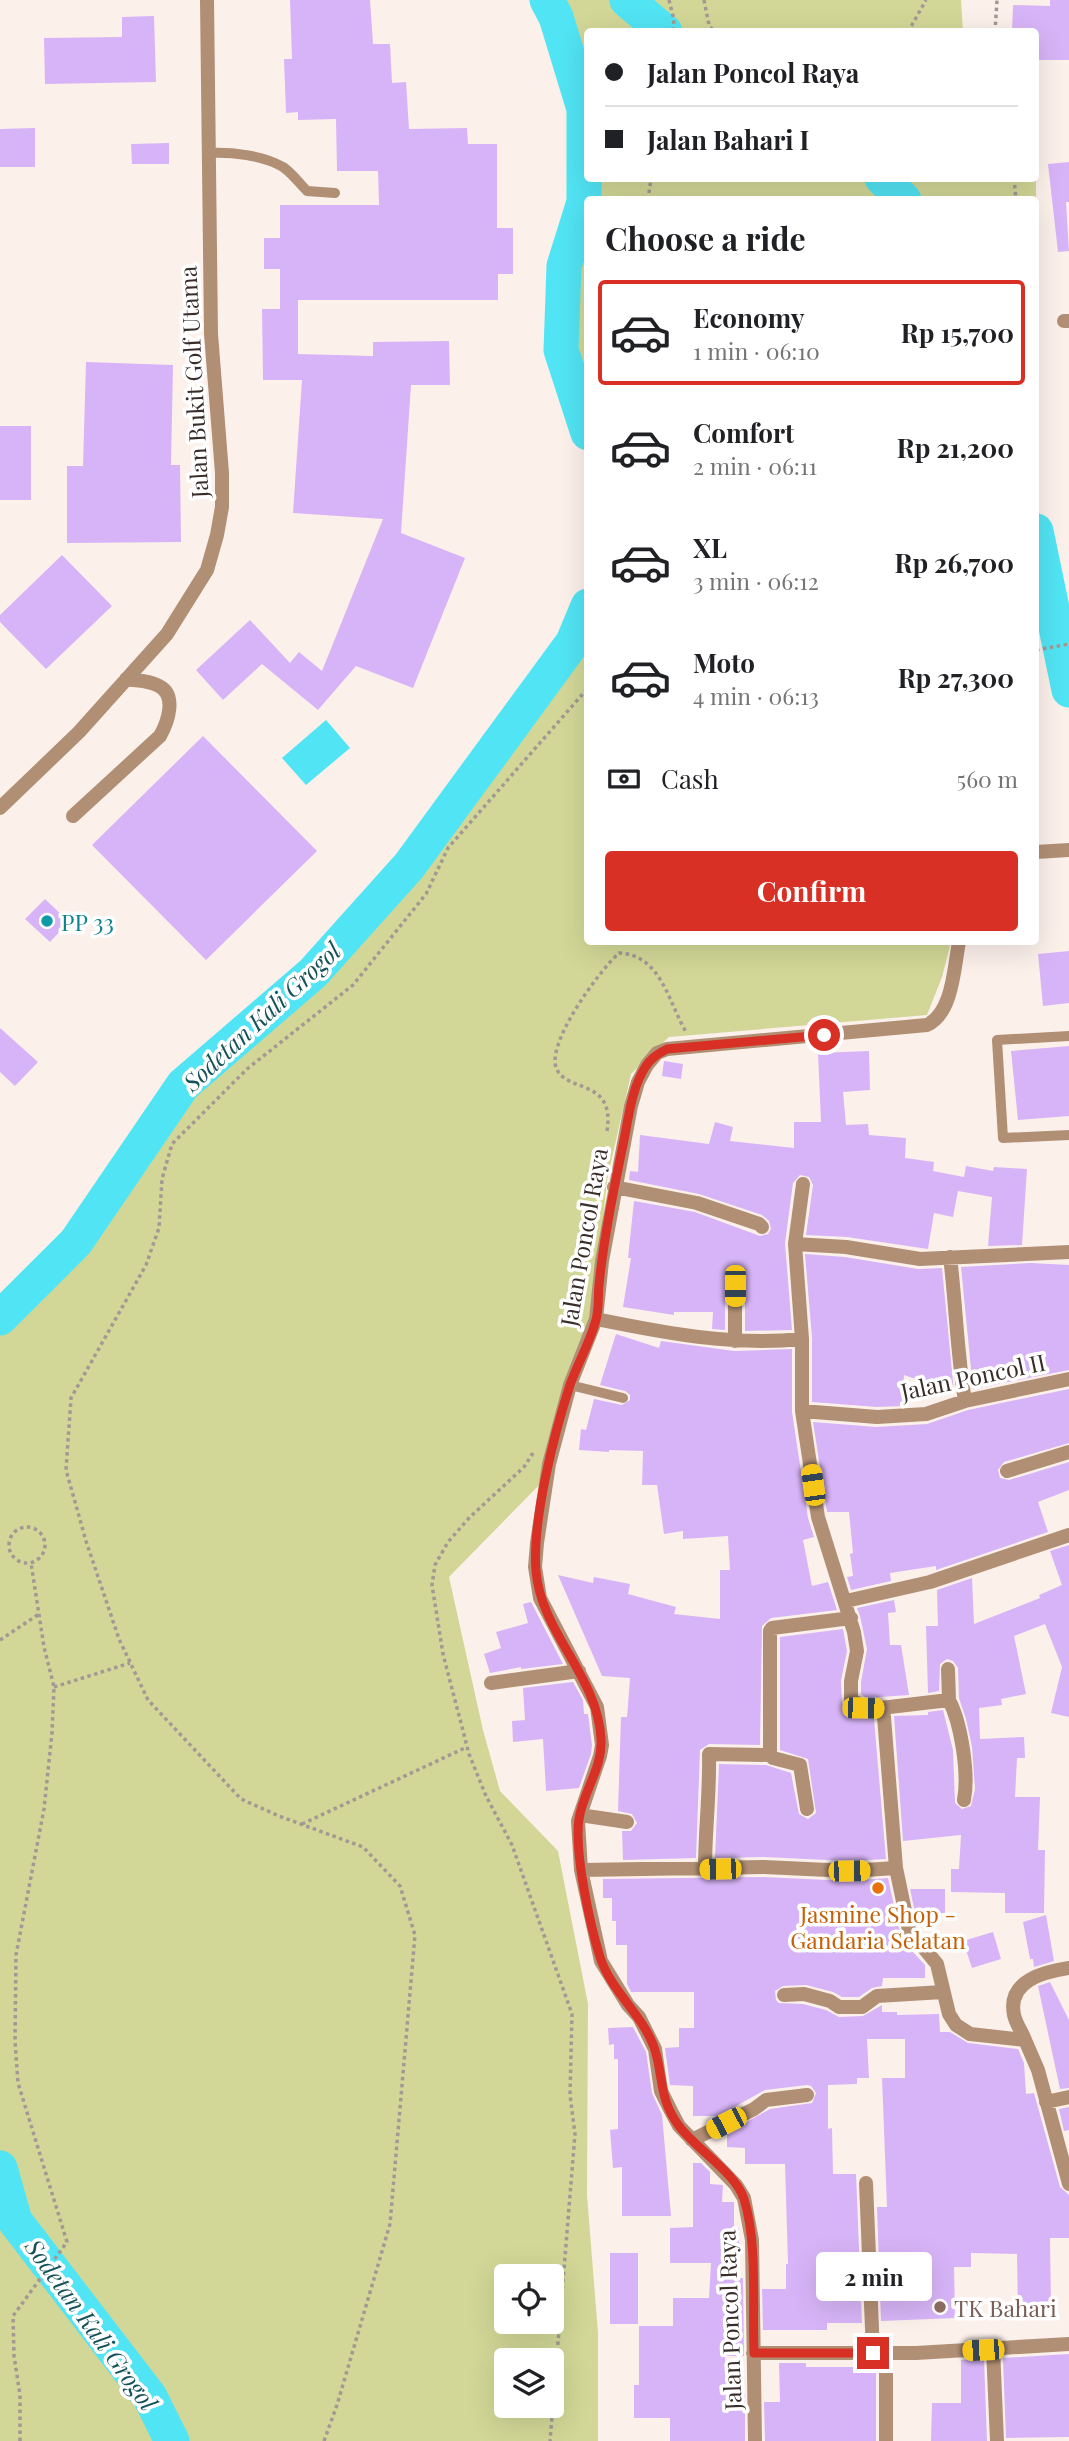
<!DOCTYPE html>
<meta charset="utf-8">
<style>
body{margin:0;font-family:"Playfair Display",serif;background:#f6f6f6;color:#202124;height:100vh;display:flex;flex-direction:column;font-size:26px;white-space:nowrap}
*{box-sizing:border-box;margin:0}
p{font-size:23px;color:#757577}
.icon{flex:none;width:38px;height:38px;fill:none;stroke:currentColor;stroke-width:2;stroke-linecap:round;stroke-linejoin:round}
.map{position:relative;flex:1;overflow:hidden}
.side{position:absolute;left:584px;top:196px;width:455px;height:749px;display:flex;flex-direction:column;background:#fff;border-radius:7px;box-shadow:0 7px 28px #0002}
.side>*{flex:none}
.banner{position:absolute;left:584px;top:28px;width:455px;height:154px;border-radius:7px;box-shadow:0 7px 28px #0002;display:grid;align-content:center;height:154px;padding:0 21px;background:#fff}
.fabs{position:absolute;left:494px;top:2264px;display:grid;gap:14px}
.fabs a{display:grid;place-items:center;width:70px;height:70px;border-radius:7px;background:#fff;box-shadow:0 7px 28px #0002;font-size:35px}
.end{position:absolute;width:32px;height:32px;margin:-16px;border:9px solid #d93025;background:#fff;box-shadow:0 0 0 4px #fff}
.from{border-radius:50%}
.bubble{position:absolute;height:49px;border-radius:7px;background:#fff;box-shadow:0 7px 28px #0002;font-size:23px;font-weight:700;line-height:49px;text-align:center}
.car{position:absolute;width:21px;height:42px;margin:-21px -10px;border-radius:9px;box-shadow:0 0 5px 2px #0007;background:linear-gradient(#f5c518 24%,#345 0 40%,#f5c518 0 76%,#345 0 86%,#f5c518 0)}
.banner b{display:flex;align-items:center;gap:24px;height:66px;font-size:26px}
.banner b+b{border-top:2px solid #e0e0e0}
.banner i{width:18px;height:18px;background:#202124}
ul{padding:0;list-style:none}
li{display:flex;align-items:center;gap:21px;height:105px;margin:0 14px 10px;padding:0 7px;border:4px solid transparent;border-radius:7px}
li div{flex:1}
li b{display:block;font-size:26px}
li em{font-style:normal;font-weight:700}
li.active{border-color:#d93025}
li>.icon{width:63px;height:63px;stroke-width:1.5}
h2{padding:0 21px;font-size:32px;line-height:84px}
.pay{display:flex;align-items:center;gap:18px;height:77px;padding:0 21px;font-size:26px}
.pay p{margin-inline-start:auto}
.button{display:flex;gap:14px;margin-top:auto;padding:14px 21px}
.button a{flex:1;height:80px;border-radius:7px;background:#d93025;color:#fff;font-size:28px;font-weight:700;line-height:80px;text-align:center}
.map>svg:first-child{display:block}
.green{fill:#d2d797;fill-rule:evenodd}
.water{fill:#51e4f4}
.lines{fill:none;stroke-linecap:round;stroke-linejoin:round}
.river{stroke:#51e4f4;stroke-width:35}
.building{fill:#d7b4f7}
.path{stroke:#a39893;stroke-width:3.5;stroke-dasharray:3.5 3.5;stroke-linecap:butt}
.lane{stroke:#b18f75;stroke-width:10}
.street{stroke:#b18f75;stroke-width:14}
.route{stroke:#d93025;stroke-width:9}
.culture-dot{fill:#0f9aa8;stroke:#fff;stroke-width:2.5}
.food-dot{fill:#e8710a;stroke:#fff;stroke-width:2.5}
.education-dot{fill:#8d6e63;stroke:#fff;stroke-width:2.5}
.labels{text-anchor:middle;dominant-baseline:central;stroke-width:7;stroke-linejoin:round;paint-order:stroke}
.street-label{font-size:23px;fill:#382d29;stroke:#fff}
.culture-label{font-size:23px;fill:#0d838f;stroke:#fff;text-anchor:start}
.food-label{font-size:23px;fill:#c56008;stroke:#fff}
.education-label{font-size:23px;fill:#785e54;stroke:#fff;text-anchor:start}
.water-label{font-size:24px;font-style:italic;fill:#145359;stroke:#fff}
</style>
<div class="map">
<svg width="1069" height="2441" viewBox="0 0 1069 2441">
<rect width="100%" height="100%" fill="#fcf0eb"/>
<path class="green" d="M547 0H961L963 31 588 32V178H1036V199L588 200V433L561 350 564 266 584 202V109L556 17Z
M588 606V942H951L942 977 927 1015 669 1037 631 1074 607 1180 595 1301 544 1480 449 1577 483 1730 500 1791 558 1851 588 2004 587 2195 598 2333V2441H0V1318L76 1242 183 1085 313 973 409 866 573 642ZM506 2277H551V2322H506ZM506 2361H551V2406H506Z"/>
<path class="water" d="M326 720 350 748 306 785 282 758Z"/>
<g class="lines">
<path class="river" d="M547 0 556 17 584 109V202L564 266 561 350 588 433
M627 0 665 32
M882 178 904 200
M1036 531 1069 690
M0 1318 76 1242 183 1085 313 973 409 866 573 642 588 606
M0 2168 15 2221 150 2397 172 2441"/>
</g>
<path class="building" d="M290 0H370L373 44H390L392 83 406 82 409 129 467 128 468 144H497V228H513V274H498V300H298V354L373 356V342L449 341 450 385H411L401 533 465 558 413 688 356 666 318 710 262 664 223 700 196 670 250 620 290 663 299 652 322 671 383 519 293 513 302 380H263L262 309H280V269H264V238H280V205H379L378 171H337L336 119 298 120V112L286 113 284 59H292Z
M1050 0H1069V60H1036V32H1012L1013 5 1050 6Z
M154 16 156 82 45 84 44 38 122 37V17Z
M35 128V167H0V129Z
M169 143V164H132L131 144Z
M1069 162V202H1066L1069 251 1058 252 1048 164Z
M86 362 173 365 171 465H180L181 542 67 543V466H83Z
M0 426H31V500H0Z
M62 555 112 606 46 669 0 622V615Z
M203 736 317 851 206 960 92 845Z
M45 899 69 922 50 942 25 919Z
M1069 951V1003L1043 1006 1038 954Z
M0 1028 38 1062 15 1086 0 1072Z
M1069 1046V1116L1018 1120 1011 1051Z
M869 1051 870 1090 843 1092 846 1125 868 1124 869 1135 906 1138 905 1158 934 1162 933 1171 964 1177 966 1166 993 1171 994 1167 1027 1169 1022 1245 988 1246 992 1197 958 1191 953 1217 934 1213 928 1249 847 1237 806 1235 813 1185 809 1177 800 1175 793 1183 785 1243 792 1330 745 1331V1285L740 1278 736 1276 730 1278 725 1285V1330L712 1329 713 1312H674V1315L623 1307 631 1258H628L634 1201 695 1212 760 1236 768 1234 771 1229 769 1221 762 1215 699 1194 629 1180 630 1171 638 1172 640 1135 709 1144 715 1122 733 1127 730 1141 794 1148V1122H821L818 1053Z
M664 1061 683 1064 681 1079 662 1076Z
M805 1254 845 1257 918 1269 942 1268 954 1392 904 1375 902 1406 877 1407 812 1402V1338Z
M1031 1263 1069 1265V1370L973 1389 961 1267Z
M616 1334 659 1348 661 1341 734 1351 792 1349V1412L808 1518 814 1537 803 1540 812 1586 828 1582 837 1610 771 1618 762 1626 760 1745 709 1744 700 1750 696 1858 623 1860 622 1831H631L637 1823 632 1814 618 1811 621 1717H627L630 1678 602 1676 558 1575 593 1583 594 1577 630 1584 628 1594 676 1607 674 1614 720 1619V1570H730L728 1536 683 1539V1531L664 1534 657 1485H642L643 1451 609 1450V1452L579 1450 581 1429 586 1430 594 1399 622 1405 630 1400V1395L625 1391 600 1385Z
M1069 1389V1443L1004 1462 998 1470 1000 1478 1009 1480 1069 1462V1490L1038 1502 1048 1532 936 1570V1566L890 1573 891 1581 851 1590 847 1577 853 1576 850 1554 853 1553 849 1512H827L813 1422 876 1427 927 1424 968 1410Z
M1069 1545V1717L1051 1713 1062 1667 1045 1624 1014 1636 1026 1694 1001 1699 1002 1705 979 1708 980 1739 1024 1737 1025 1758H1017L1015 1797H1040L1038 1850H1045L1044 1913H1005V1893L951 1892V1869H959L961 1835 903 1841 894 1716 928 1715V1712L943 1710 953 1750 955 1803 962 1809 971 1806 975 1789 972 1747 966 1719 959 1698 958 1668 953 1661 947 1659 940 1664 939 1691 928 1693 926 1626H938L937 1590 972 1578 974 1624 1040 1598 1039 1595 1062 1585 1050 1551Z
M894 1600 896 1612 888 1613 890 1645H901L909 1695 866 1698 861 1694V1682L867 1649 860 1616 857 1608Z
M531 1602 563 1664 521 1669V1667L490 1673 484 1654 501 1648 496 1632 528 1623 523 1604Z
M843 1629 847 1651 841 1681 842 1703 858 1716 874 1719 886 1859 849 1861 764 1857 715 1858 719 1764 766 1765 791 1773 799 1814 808 1819 816 1813 808 1759 780 1750V1637Z
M573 1682 583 1700 584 1714H588L592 1745 591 1754 579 1788 546 1791 543 1739 513 1742 512 1721 525 1720 523 1688Z
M764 1877 849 1881 888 1878 900 1933 913 1952 925 1965V1978H883L882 1986 872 1988 859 1997H842L833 1992 806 1985 783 1986 775 1991 776 2000 779 2003 803 2004 826 2010 839 2017 863 2016 882 2005V2012H897V2015L939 2014 940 2032H950L968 2043 1018 2049 1024 2063 1026 2094 1034 2093 1060 2187 1069 2195V2238H1050L1051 2309H1018L1017 2254 971 2253V2267H954L955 2318 881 2321 877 2207H887L882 2078H905V2039H867L869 2078H857V2084L828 2085V2129L832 2128 833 2174H856L862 2323H827V2330H763L762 2289H786V2264H788L785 2164H745V2148L727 2147V2133L770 2109 812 2103 816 2093 811 2086 807 2085 765 2090 718 2116H693V2086L670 2085 665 2048 679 2047V2028H694V1992H631L627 1984V1945H616V1921H612V1898H603V1879Z
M910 1889H945V1913H915Z
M1046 1915 1054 1961 1034 1967 1033 1959H1030L1023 1922Z
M993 1932 1001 1959 972 1968 963 1941Z
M1050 1982 1069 2020V2088L1060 2089 1038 1986Z
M633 2027 646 2052 652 2093 662 2115 671 2216H622V2167L613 2168 610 2130 618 2129V2059H614V2044L609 2045 608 2028Z
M1069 2107V2130L1064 2131 1059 2109Z
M693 2163H701L710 2172V2184L723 2185 722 2202H734V2228H739V2278H743L744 2356H725L727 2394 745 2393V2441H670V2418H634V2385H639V2326H673V2298H709L711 2263H670V2228L693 2227Z
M610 2253H638V2324H610Z
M1069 2354V2437L1006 2438 1003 2358Z
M984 2359 987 2441H931L932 2403H961V2360Z
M779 2363H806V2367H853V2363H876V2441H765L764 2402H780Z"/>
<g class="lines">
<path class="path" d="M669 0 674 20 673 32
M704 0 709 25 714 32
M908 32 926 0
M995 32 997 0
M1014 178 1016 200
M648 200 651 178
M1036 650 1069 644
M607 1131C615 1079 570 1093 557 1070 544 1045 600 970 619 953 661 955 668 1001 686 1032
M533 1453 524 1467 469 1518 448 1542 435 1565 432 1585 443 1654 469 1754 486 1796 512 1845 572 2014 570 2095 575 2134 550 2441
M9 1545a18 18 0 1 1 36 0a18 18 0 1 1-36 0Z
M0 1640 39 1614
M54 1687 130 1663
M302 1824 467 1747
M20 2441V2395L14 2356 13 2316 67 2242 18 2083 15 2041 16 1955 44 1809 52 1733 54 1687 44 1647 31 1563
M324 2441 337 2405 390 2224 415 1935 400 1886 363 1847 279 1816 241 1799 148 1700 119 1639 86 1541 66 1470 71 1398 146 1265 159 1228 162 1179 172 1144 247 1069 353 985 426 894 448 848 588 688"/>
<path class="lane" d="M208 153C232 152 262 155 283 167 292 173 299 183 307 191L335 193
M1069 1036 997 1040 1003 1138 1069 1135
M570 1385 623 1398"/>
<path class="street" d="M1064 321H1069
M0 808 79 732 167 634 207 570 217 535 222 507V473L211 334 207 0
M73 816 160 736C168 722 177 695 159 686 149 680 137 681 126 679
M1036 852 1069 850
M803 1184 795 1244 802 1339V1411L818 1517 854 1632 857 1651 851 1681V1699L863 1708H881L884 1717 896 1868 909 1930 937 1964 949 2014 956 2025 970 2034 1025 2040 1038 2070 1069 2184
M614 1187 697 1203 759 1224 762 1227
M795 1244 846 1247 920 1259 1069 1252
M950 1257C956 1305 957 1353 965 1401
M735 1286V1341
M596 1319C665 1333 731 1346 802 1339
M802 1411 877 1417 926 1414 965 1401 1069 1379
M1007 1471 1069 1452
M846 1601 930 1582 1069 1535
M491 1683 579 1671
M949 1700C961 1723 969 1773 964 1800
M881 1708 949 1700 948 1669
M807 1809 800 1765 773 1758 770 1755V1631L772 1628 851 1618
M580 1815 627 1822
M705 1869C705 1830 710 1793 709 1754L770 1755
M581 1870 764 1867 849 1871 896 1868
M784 1995 804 1994 830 2001 839 2007H862L877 1996 943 1992
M1025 2040C1022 2032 1016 2024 1014 2015 1007 1981 1043 1972 1069 1968
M1046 2102 1069 2097
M692 2140 754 2109 766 2100 807 2095
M866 2183 873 2353
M993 2348 997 2441
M753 2353H916L1069 2344
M886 2353V2441
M755 2441 752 2240 744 2198 736 2185 679 2126 671 2111 661 2091 655 2049 639 2017 628 2005 601 1961 581 1870 578 1821 600 1756 602 1745 597 1707 540 1598 535 1567 537 1543 549 1464 570 1385 596 1319 602 1261 631 1106 638 1082 647 1065 657 1053 667 1049 927 1025C953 1013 954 967 959 942"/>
</g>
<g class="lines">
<path class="route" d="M824 1035 667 1049C659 1053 651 1058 646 1066 632 1087 629 1115 624 1140 614 1188 604 1236 599 1285 598 1296 599 1309 596 1320 590 1342 578 1363 570 1385 554 1434 532 1520 536 1571 541 1633 598 1676 601 1739 603 1768 583 1791 579 1819 574 1852 590 1925 600 1957 611 1991 642 2014 654 2047 664 2076 658 2098 679 2126 696 2149 736 2173 744 2199 758 2243 752 2306 754 2353H873"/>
</g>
<circle class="culture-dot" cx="47" cy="921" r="7"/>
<circle class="food-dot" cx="878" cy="1888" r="7"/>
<circle class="education-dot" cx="940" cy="2307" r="7"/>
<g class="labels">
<g class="street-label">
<text transform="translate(193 382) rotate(-93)">Jalan Bukit Golf Utama</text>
<text transform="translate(583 1237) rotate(-80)">Jalan Poncol Raya</text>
<text transform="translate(973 1376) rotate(-12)">Jalan Poncol II</text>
<text transform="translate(729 2320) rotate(-92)">Jalan Poncol Raya</text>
</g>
<g class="culture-label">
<text x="61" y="921">PP 33</text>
</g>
<g class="food-label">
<text x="878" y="1913">Jasmine Shop -<tspan x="878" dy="26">Gandaria Selatan</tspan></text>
</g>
<g class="education-label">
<text x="954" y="2307">TK Bahari</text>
</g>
<g class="water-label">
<text transform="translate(261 1016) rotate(-43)">Sodetan Kali Grogol</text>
<text transform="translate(92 2324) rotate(54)">Sodetan Kali Grogol</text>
</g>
</g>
</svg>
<div class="fabs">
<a><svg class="icon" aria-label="locate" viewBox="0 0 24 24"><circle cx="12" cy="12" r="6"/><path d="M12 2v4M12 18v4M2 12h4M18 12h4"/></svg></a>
<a><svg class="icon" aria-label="layers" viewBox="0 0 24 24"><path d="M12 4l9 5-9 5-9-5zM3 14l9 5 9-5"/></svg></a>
</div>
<i class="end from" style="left:824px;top:1035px"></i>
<i class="end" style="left:873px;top:2353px"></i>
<div class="bubble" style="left:816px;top:2252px;width:116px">2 min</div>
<i class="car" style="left:735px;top:1286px;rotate:180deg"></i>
<i class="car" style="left:813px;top:1485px;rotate:352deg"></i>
<i class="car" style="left:863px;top:1708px;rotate:91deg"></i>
<i class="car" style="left:720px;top:1869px;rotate:269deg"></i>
<i class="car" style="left:849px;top:1871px;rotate:89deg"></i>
<i class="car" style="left:726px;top:2123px;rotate:243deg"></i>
<i class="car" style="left:983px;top:2350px;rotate:268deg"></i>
<div class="banner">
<b><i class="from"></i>Jalan Poncol Raya</b>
<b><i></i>Jalan Bahari I</b>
</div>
<section class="side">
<h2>Choose a ride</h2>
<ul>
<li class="active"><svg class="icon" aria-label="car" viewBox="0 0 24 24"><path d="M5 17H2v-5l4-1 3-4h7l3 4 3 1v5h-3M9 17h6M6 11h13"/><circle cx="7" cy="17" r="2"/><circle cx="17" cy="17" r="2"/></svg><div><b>Economy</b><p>1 min · 06:10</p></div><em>Rp 15,700</em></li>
<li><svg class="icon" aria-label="car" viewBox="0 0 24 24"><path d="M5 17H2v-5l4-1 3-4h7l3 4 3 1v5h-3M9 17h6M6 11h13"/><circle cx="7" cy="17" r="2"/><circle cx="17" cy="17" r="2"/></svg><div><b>Comfort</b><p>2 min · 06:11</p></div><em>Rp 21,200</em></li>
<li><svg class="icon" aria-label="car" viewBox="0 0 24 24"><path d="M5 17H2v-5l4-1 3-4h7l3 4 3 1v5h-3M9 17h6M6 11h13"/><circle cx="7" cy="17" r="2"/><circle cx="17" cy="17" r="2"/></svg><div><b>XL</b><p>3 min · 06:12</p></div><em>Rp 26,700</em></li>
<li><svg class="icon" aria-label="car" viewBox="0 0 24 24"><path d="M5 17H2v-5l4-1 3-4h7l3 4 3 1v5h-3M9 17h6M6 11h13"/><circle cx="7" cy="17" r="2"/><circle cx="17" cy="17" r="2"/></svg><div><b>Moto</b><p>4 min · 06:13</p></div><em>Rp 27,300</em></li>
</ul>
<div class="pay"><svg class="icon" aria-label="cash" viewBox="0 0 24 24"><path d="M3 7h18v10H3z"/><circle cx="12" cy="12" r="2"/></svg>Cash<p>560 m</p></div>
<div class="button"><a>Confirm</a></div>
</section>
</div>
